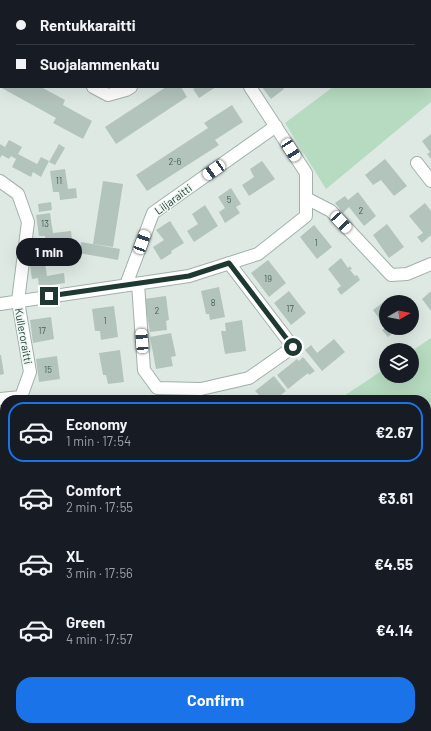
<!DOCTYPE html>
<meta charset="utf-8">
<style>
body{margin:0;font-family:Barlow,sans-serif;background:#20242c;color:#f1f3f6;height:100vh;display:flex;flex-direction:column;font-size:15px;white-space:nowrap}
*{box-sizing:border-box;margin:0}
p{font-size:13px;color:#9ea1a6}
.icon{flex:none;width:22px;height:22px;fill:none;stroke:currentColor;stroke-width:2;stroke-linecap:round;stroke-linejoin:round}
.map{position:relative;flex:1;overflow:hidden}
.side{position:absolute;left:0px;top:395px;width:431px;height:336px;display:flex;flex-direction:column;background:#171b24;border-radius:16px 16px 0 0;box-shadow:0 4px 16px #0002}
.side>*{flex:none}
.guide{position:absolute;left:0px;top:0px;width:431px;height:88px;box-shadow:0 4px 16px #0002;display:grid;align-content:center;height:88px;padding:0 16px;background:#171b24}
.needle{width:26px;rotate:81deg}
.controls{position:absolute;left:379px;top:295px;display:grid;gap:8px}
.controls a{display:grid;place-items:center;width:40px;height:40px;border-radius:50%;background:#171b24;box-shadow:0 4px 16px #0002;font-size:20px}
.end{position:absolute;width:18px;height:18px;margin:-9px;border:5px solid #1f3932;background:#fff;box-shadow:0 0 0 2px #fff}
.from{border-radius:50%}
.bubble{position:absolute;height:28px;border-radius:14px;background:#171b24;box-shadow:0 4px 16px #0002;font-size:13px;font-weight:700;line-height:28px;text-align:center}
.car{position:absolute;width:12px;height:24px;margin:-12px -6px;border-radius:5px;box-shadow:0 0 3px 1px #0007;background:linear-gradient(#fff 24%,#345 0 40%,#fff 0 76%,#345 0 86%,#fff 0)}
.guide b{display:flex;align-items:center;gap:14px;height:38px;font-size:15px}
.guide b+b{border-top:1px solid #363941}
.guide i{width:10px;height:10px;background:#f1f3f6}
ul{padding:7px 0 0;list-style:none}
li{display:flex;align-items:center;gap:12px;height:60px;margin:0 8px 6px;padding:0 8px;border:2px solid transparent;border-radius:16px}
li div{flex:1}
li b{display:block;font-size:15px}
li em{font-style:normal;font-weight:700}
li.current{border-color:#1a73e8}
li>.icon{width:36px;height:36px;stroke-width:1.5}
.primary-button{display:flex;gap:8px;margin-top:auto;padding:8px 16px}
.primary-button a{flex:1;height:46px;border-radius:16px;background:#1a73e8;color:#fff;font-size:16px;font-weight:700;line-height:46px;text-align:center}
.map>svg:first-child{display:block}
.built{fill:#ccd9d3}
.green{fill:#b6dbc0}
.building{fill:#b3c4bd}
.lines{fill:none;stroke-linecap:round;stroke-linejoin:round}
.minor-casing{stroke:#a1b1ab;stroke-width:14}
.minor{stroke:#fff;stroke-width:12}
.route{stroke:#1f3932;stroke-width:5}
.labels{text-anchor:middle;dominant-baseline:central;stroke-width:3;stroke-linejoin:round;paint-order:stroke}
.number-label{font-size:9px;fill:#445c55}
.street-label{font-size:11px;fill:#1f3932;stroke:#eef6f2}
</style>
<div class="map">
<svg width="431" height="731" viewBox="0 0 431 731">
<rect width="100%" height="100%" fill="#dee9e4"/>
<path class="built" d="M0 526 5 527V726H426V599L431 600V731H0Z"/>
<path class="green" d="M431 12V102L326 189 285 123 333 87H430V13Z
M431 338V600L426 599V400H338L386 368V376H412V351Z"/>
<path class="building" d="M0 87H41L65 100 63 105 92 121 83 139 53 123 56 118Z
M166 87H181L187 97 116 144 105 127Z
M197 87H216L199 98 193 89Z
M262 87H282L284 89 271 99Z
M232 105 243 122 215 140 219 145 147 191 136 175 208 128 204 123Z
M431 134V159L427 154 430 152 422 141Z
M9 140 22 147 18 154 37 164 41 157 49 161 41 177 33 172 31 177 12 167 16 159 11 156 9 159 2 155 0 158V144L5 147Z
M59 144 65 148 55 165 49 162Z
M385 159 407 186 394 196 381 180 373 185 365 175Z
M262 161 275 179 249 196 242 185 254 177 250 169Z
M65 169 68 189 76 188 77 198 60 200 59 192H53L50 171Z
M103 181 123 184 113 247 93 244Z
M231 188 241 204 236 207 240 213 225 223 219 212 225 208 218 197Z
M358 192 376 216 364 226 349 207 343 213 335 203 345 196 348 200Z
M51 202 52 210 39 212 38 204Z
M425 203 431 211V235L422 243 417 237 423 233 409 216Z
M205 205 218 226 194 242 187 231 198 224 192 214Z
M50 213 53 233 71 231 72 240 46 244 45 236H39L36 215Z
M170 221 184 243 171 251 172 253 161 260 153 247 164 240 156 230Z
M387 224 404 247 389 258 373 235Z
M314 225 332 247 317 259 300 237Z
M81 242 120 249 118 260 79 253Z
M44 245 45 253 32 255 31 247Z
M44 256 47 276 64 273 65 283 39 287 38 278 32 279 29 258Z
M341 258 348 268 350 266 352 269 350 270 355 276 357 275 360 280 341 295 337 289 341 286 328 269Z
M268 260 286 283 269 297 251 273Z
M219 287 225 317 210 320 209 314H206L201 291Z
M289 291 306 313 291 325 274 303Z
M431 291V311L422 299Z
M166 296 169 320 166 321 167 330 150 332 144 299Z
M390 297 394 302H386V328L373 310Z
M114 306 118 337 101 340 100 331H95L92 309Z
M51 317 54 339 33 343 30 320Z
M242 320 246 351 225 354 221 331H226L225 323Z
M385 328H399L388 337 382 330Z
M171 333 176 356 171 357 173 366 156 369 150 337Z
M334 339 345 352 322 371 305 350 311 345 317 353Z
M120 350 124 382 108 384 106 375H103L99 353Z
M0 355H1L4 374 0 375Z
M57 356 60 379 39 382 36 359Z
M303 357 315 371 309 375 308 373 288 389 277 375 297 359 299 361Z
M274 376 286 391 274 400H253L259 395 255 391Z
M5 418V442H1L0 419Z
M0 555 5 557V576L0 575Z
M0 605 5 607V624L0 623Z
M0 706 5 707V720L0 719Z
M352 726H399L400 731H353Z"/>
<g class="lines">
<defs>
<path id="minor" d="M194 0V1
M26 1 27 0
M327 1 328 0
M0 26 1 25
M0 36H1
M93 87 108 95 126 90 131 87
M417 163 431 181
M0 181 18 194 28 222 18 301 30 372 21 397 0 399
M306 198 331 211 391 275 407 274 431 264
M138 284 144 370 157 388 201 389 249 378 293 347 229 263
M126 285 153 213 276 126
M0 304 189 276 258 254 306 216V173L250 87"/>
</defs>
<use href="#minor" class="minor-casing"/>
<use href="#minor" class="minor"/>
</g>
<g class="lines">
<path class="route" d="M49 296 189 276 229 263 293 347"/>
</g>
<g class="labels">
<g class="number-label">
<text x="175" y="161">2-6</text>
<text x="59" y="180">11</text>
<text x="229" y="199">5</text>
<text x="361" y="210">2</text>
<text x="45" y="223">13</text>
<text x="316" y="242">1</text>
<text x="268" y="278">19</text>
<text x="213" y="302">8</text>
<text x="290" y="308">17</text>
<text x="157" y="310">2</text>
<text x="105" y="320">1</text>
<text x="42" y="330">17</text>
<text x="48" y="369">15</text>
</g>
<g class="street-label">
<text transform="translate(173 199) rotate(-36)">Liljaraitti</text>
<text transform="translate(24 336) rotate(80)">Kulleroraitti</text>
</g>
</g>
</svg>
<div class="controls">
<a><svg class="needle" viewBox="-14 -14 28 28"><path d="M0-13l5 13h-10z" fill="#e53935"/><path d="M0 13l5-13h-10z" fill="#9ea1a6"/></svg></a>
<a><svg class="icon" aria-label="layers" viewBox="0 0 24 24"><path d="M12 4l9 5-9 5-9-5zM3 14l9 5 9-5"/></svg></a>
</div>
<i class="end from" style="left:293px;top:347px"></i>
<i class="end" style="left:49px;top:296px"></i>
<div class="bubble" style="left:16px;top:238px;width:66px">1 min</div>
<i class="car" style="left:291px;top:150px;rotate:147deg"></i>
<i class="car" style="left:214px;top:170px;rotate:235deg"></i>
<i class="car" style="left:341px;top:222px;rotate:137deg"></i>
<i class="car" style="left:142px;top:242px;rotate:20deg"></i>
<i class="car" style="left:142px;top:341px;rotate:356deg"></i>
<div class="guide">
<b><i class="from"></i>Rentukkaraitti</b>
<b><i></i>Suojalammenkatu</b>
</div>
<section class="side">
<ul>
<li class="current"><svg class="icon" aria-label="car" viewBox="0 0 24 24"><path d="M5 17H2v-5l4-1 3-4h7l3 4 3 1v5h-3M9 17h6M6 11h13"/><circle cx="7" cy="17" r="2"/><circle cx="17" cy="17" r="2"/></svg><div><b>Economy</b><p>1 min · 17:54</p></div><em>€2.67</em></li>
<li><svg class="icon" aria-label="car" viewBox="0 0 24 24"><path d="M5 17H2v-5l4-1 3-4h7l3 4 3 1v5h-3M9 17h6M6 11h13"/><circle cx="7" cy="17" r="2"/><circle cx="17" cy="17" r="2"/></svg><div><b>Comfort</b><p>2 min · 17:55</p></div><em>€3.61</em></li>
<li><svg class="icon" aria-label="car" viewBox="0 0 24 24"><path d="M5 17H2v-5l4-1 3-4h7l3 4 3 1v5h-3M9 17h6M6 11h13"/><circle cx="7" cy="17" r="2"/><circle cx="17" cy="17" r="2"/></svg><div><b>XL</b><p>3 min · 17:56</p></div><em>€4.55</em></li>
<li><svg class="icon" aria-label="car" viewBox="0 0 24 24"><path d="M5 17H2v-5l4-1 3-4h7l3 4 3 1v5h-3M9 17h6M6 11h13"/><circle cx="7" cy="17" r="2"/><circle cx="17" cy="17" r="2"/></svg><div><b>Green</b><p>4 min · 17:57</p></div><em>€4.14</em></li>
</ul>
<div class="primary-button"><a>Confirm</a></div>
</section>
</div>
